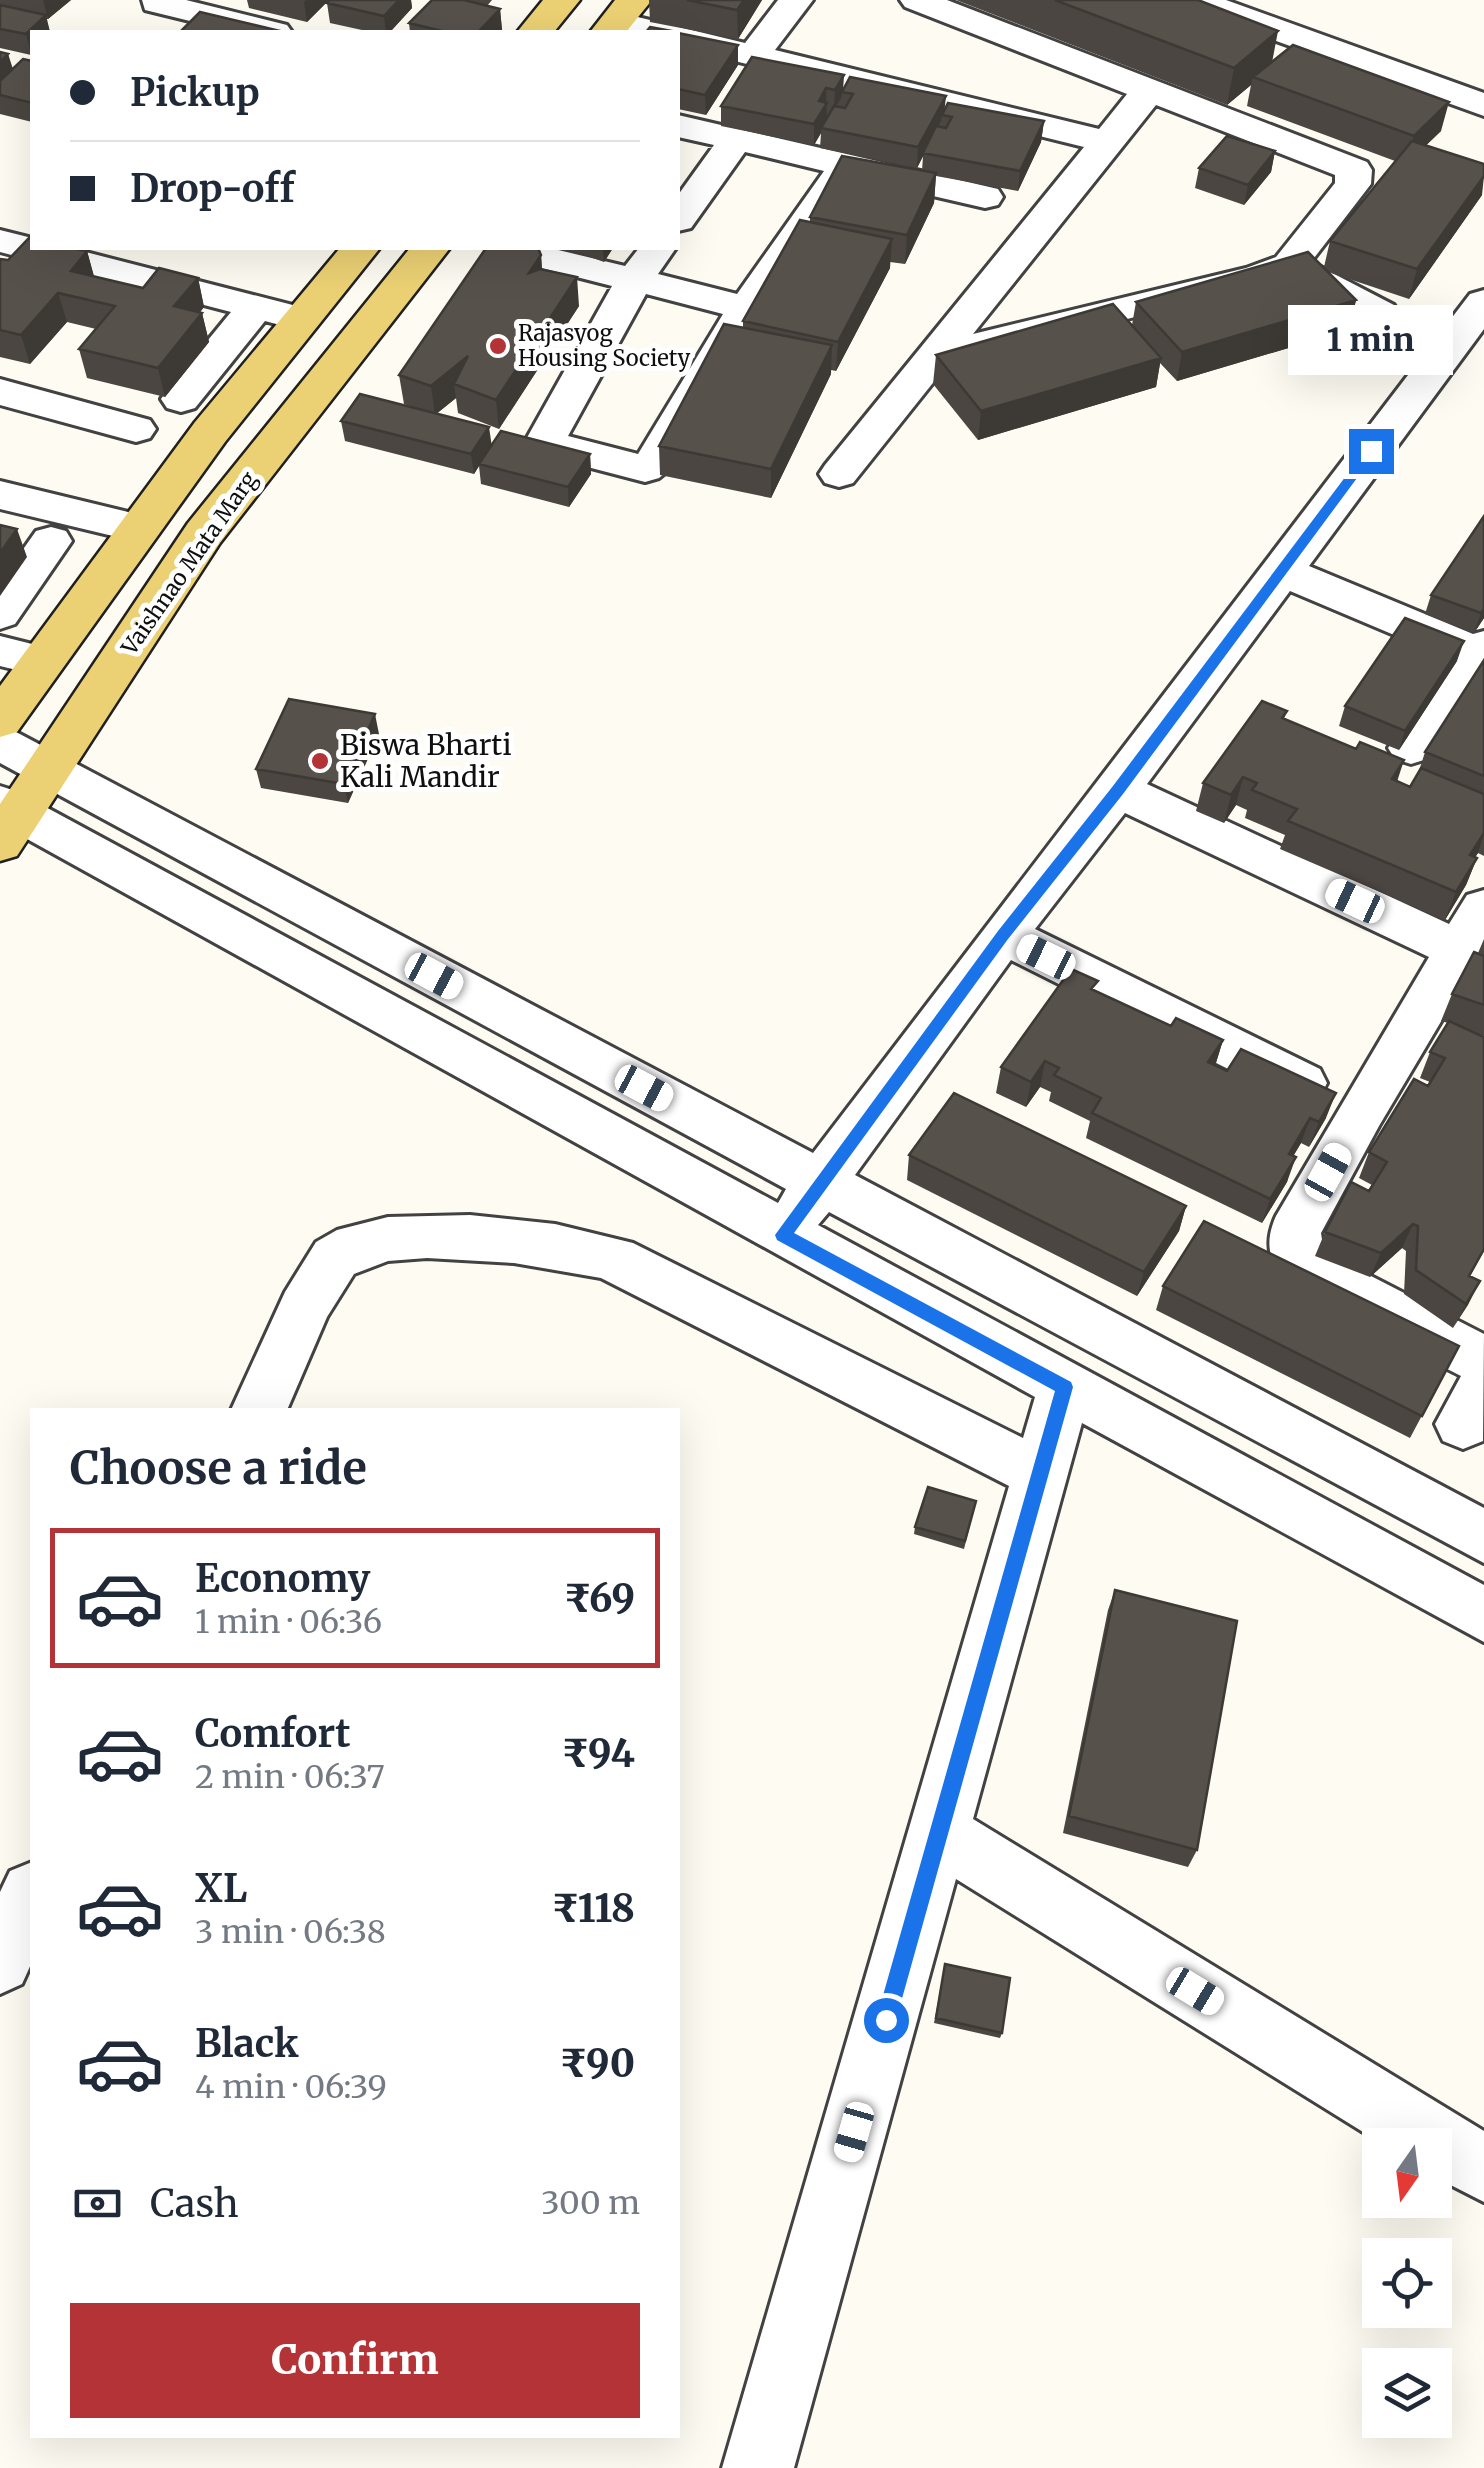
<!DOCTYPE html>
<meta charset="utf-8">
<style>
body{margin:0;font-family:Merriweather,serif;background:#f6f6f7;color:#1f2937;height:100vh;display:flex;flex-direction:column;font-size:38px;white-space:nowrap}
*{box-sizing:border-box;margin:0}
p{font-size:32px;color:#747a83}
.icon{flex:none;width:55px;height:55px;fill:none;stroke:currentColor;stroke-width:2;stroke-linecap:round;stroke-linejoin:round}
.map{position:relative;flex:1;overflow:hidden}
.panel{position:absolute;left:30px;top:1408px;width:650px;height:1030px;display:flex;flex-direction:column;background:#fff;border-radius:0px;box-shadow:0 10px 40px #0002}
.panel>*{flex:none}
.hud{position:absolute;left:30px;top:30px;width:650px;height:220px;border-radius:0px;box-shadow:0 10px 40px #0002;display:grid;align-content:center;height:220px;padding:0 40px;background:#fff}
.needle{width:65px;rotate:194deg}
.tools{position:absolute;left:1362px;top:2128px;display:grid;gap:20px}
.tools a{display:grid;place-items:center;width:90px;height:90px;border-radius:0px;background:#fff;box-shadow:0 10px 40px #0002;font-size:50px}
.end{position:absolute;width:45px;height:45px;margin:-22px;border:12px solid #1a73e8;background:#fff;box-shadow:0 0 0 5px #fff}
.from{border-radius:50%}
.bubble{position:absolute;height:70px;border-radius:0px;background:#fff;box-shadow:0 10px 40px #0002;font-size:32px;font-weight:800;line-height:70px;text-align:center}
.car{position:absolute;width:30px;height:60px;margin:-30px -15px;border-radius:12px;box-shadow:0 0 8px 2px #0007;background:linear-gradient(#fff 24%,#345 0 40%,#fff 0 76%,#345 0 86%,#fff 0)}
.hud b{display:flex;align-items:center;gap:35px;height:95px;font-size:38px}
.hud b+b{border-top:2px solid #e0e1e3}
.hud i{width:25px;height:25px;background:#1f2937}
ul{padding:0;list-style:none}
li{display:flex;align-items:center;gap:30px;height:140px;margin:0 20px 15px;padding:0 20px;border:5px solid transparent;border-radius:0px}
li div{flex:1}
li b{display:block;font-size:38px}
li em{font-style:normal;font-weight:800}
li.selected{border-color:#b33337}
li>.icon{width:90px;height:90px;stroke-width:1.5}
h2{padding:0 40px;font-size:45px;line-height:120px}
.pay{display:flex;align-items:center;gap:25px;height:110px;padding:0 40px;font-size:38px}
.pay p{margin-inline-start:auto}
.button{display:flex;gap:20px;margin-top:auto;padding:20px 40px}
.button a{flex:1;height:115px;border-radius:0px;background:#b33337;color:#fff;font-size:40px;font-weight:800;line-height:115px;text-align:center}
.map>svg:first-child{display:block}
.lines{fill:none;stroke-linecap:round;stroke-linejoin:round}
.minor-casing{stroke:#424242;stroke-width:6}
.major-casing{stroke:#202020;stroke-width:5}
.minor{fill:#fff;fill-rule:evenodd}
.major{fill:#ecd174;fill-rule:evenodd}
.wall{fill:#4b4641}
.shaded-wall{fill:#3d3935}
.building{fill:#57514c;stroke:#3d3935;stroke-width:2.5}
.route{fill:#1a73e8}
.poi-dot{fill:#b33337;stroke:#fff;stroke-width:4}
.labels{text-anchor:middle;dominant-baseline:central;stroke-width:10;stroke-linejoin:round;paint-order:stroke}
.far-poi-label{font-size:22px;fill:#0f0f0f;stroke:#fff;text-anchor:start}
.far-street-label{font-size:22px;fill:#0f0f0f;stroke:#fff}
.poi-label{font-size:28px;fill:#0f0f0f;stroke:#fff;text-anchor:start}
</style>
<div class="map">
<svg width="1484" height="2468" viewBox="0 0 1484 2468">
<rect width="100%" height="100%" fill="#fefcf2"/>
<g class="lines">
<defs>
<path id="minor" d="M142 0H186L287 25 292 32H235L145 10Z
M778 0H813L775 50 1099 129 1127 94 905 7 900 0H947L1367 162 1372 170 1371 184 1311 262 1394 305 1399 313 1394 321 1380 325 1366 321 1286 279 948 364 853 483 839 487 825 483 819 474 825 465 1084 147 678 47V32L605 29 600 22 605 15 617 12 745 43ZM1156 105 1335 175V183L1276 257 1246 268 973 334Z
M1177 0H1226L1484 93V116L1182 7Z
M678 115 998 189 1003 197 998 205 985 208 855 178 764 309 670 469 659 478 645 482 530 452 524 443 612 286 494 256 488 248H550L625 266 639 248H676L658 274 737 294 824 171 745 152 691 228 678 231V195L714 145 678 137ZM646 294 723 314 638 454 568 436Z
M0 230 32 238V248H70L316 311 321 319 316 327 302 331 265 321 195 408 181 412 167 408 161 399 167 390 231 312 0 252Z
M1484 290V329L1309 566 1473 634 1484 631V679L1427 759 1411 764 1395 759 1388 748 1451 659 1290 591 1147 784 1449 924 1467 895 1484 890V949L1379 1126 1321 1233 1323 1246 1332 1256 1484 1334 1483 1441 1463 1449 1443 1441 1435 1424 1461 1376C1423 1356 1296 1298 1277 1269 1266 1251 1268 1234 1276 1216L1429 957 1125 813 1035 929 1320 1069 1327 1083 1320 1097 1302 1103 1284 1097 1011 960 855 1175 1484 1508V1563L829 1212 818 1225 1484 1585V1642L1082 1423 973 1819 1484 2131V2202L1435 2177V2145H1384L956 1879 794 2468H722L1009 1486 601 1278 514 1263 427 1258 388 1261 354 1274 327 1317 287 1410H231L285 1292 316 1242 337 1230 388 1217 470 1215 555 1224 633 1243 1023 1438 1035 1397 0 824V786L16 791 778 1203 786 1189 0 763V727L16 732 813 1153 1470 294Z
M0 379 150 420 156 429 150 438 136 442 0 405Z
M0 481 153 518 159 528 153 538 138 542 0 509Z
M51 527 66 531 72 541 15 624 0 629V582L36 531Z
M0 636 56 650 63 661 56 672 41 676 0 666Z
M32 1862V1962L22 1984 0 1994V1892L10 1871Z"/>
<path id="major" d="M543 0H580L554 32H517Z
M615 0H652L626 32H590Z
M340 248H380L225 442 17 732 0 737V686L195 422Z
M410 248H450L220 543 17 856 0 861V804L188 523Z"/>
</defs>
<use href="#minor" class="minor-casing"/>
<use href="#major" class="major-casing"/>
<use href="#minor" class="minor"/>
<use href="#major" class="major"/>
</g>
<path class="wall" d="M0 0H71L48 19H46L50 32 31 55 0 48Z
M247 0H329L307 22 249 8Z
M330 0H411L412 8 390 32H371L330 23 327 3Z
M432 0H492L487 6 500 9 502 30 499 32H410L409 23Z
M649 0H762L738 39 650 22Z
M956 0H1198L1272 61 1441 131 1426 145 1482 195 1409 299 1328 272 1356 300 1349 330 1177 381 1160 363 1156 387 978 440 933 384 936 355 1132 325 1136 302 1324 267 1330 241 1395 161 1247 106 1251 85 1227 105Z
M678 33 738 45V65L706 115 678 109Z
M0 52 8 54 13 69 32 61V122L0 114Z
M752 57 843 89 945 110 1044 121 1041 142 1018 191 936 176 934 203 905 264 890 262V268L836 371 831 370V374L771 498 660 475 659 446 743 327V321L810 222V217L922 171 923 156 917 168 820 148 821 133 814 145 721 126V106Z
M1275 151 1271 172 1244 205 1195 188 1199 168Z
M486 248H546L543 249 538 248 541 255 542 270 579 306 499 429 458 413 456 398 436 414 491 445 590 454 591 474 569 507 481 484 479 466 474 474 345 441 341 421 420 410 404 404 399 375Z
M565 248H613L604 262Z
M87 251 94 276 143 288 198 278 204 307 200 312 202 313 209 342 165 397 87 378 79 349 96 329 67 322 30 364 0 357V259L8 260Z
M1484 516V618L1474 633 1425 614 1431 595Z
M1484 660V856L1478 853 1475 857 1477 858 1466 885 1445 920 1280 849 1285 835 1245 818 1247 810 1236 805 1224 823 1196 811 1203 783 1287 711 1284 719 1397 781 1410 787 1419 771 1425 752Z
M1457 661 1399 750 1339 726 1345 706Z
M379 734 348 803 261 788 256 769Z
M1484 939V955L1478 953Z
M1484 956V1036L1470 1031 1484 1037V1251L1470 1276 1480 1281 1453 1328 1404 1294 1406 1251 1402 1248 1370 1277 1315 1256 1325 1232 1369 1191 1372 1185 1359 1178 1369 1152 1430 1082 1420 1078 1430 1052 1448 1023 1441 1021 1452 994Z
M1095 991 1171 1026 1223 1040 1215 1066 1326 1118 1309 1147 1301 1143 1293 1156 1287 1182 1262 1223 1086 1138 1090 1121 1049 1101 1051 1092 1040 1087 1026 1107 996 1093 1001 1067Z
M909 1155 1186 1206 1179 1231 1137 1296 907 1180Z
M1163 1286 1459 1346 1410 1438 1156 1310Z
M976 1501 964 1549 914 1534 915 1527Z
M1115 1590 1197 1850 1188 1867 1063 1833 1108 1610Z
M945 1964 1002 2033 1000 2038 934 2023Z"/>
<path class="shaded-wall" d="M43 0H71L48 19Z
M306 0H329L307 22 304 2Z
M399 0H411L412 8 390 32H386L384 16Z
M744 0H762L738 39 737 10Z
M500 9 502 30 499 32H478Z
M46 15 50 32H32V53L31 55 26 34Z
M1278 31 1271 68 1253 77 1251 85 1227 105 1234 68Z
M738 45V65L706 115 705 95Z
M8 54 14 75 0 88V62Z
M844 75 843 92H842L841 98 834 110 835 90Z
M826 88 827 123 821 128V133L814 145V124L819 101Z
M946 96 944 115H942L941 121 917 168 918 147Z
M1449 102 1441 131 1406 165 1414 136Z
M1044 121 1041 142 1018 191 1020 171Z
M1275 151 1271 172 1244 205 1248 185Z
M936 173 934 203 905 264 907 235Z
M1484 176 1482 195 1409 299 1417 269Z
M892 239 890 268 836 371 838 342Z
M603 248H613L604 262Z
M87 251 95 281 71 271Z
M541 255 543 284 529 273Z
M577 277 579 306 499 429 496 400Z
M198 278 204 307 181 336 174 306Z
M58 293 67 322 30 364 21 335Z
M1356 300 1349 330 1177 381 1182 352Z
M202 313 209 342 165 397 158 368Z
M832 345 831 374 771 498V469Z
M468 356 454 384 456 398 435 415 431 386Z
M1161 358 1156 387 978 440 981 411Z
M489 427 492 447 479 464V466L474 474 471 454Z
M590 454 591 474 569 507 568 487Z
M17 529 27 557 0 596V553Z
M1484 609V618L1474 633 1481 613Z
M1464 641 1457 661 1399 750 1405 731Z
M375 714 379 734 348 803 344 784Z
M1404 760 1395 788 1392 779Z
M1243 777 1236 805 1224 823 1231 795Z
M1484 833 1478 853 1459 882 1470 855Z
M1477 858 1466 885 1445 920 1456 892Z
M1223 1040 1215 1066 1208 1062Z
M1045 1061 1040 1087 1026 1107 1031 1082Z
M1336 1093 1326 1118 1309 1147 1319 1122Z
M1310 1118 1301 1143 1280 1179 1289 1154Z
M1296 1157 1287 1182 1262 1223 1270 1199Z
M1186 1206 1179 1231 1137 1296 1144 1272Z
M1413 1224 1402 1248 1370 1277 1381 1253Z
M1480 1281 1468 1305 1453 1328 1466 1304Z"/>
<path class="building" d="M330 0H399L384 16 327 3Z
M432 0H464L500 9 478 32H446L409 23Z
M687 0H744L737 10Z
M1055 0H1198L1278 31 1234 68Z
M0 5 46 15 26 34 0 29Z
M200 12 284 32H180Z
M650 27 677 32H646Z
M678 33 738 45 705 95 678 89Z
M1293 45 1449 102 1414 136 1253 77Z
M0 52 8 54 0 62Z
M752 57 844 75 835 90 826 88 819 101 827 103 814 124 721 106Z
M23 59 32 61V103L0 95V81Z
M850 77 946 96 918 147 821 128 834 106 845 108 853 94 842 92Z
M948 103 1044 121 1020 171 923 153 936 126 946 128 952 117 942 115Z
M1227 136 1275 151 1248 185 1199 168Z
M1412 141 1484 164V176L1417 269 1330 241Z
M842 156 936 173 907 235 810 217Z
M800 220 892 239 838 342 743 321Z
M29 238 32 239V248H71L87 251 71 271 143 288 159 268 198 278 174 306 202 313 158 368 79 349 115 306 58 293 21 335 0 330V259L8 260Z
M486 248H538L541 255 529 273 540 269 577 277 496 400 454 384 468 356 431 386 399 375Z
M1308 252 1356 300 1182 352 1136 302Z
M1113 304 1161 358 981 411 936 355Z
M724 324 832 345 771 469 659 446Z
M360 394 489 427 471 454 341 421Z
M501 431 590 454 568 487 479 464Z
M1484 516V609L1481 613 1431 595Z
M0 525 17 529 0 553Z
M1405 618 1464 641 1405 731 1345 706Z
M1484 660V776L1425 752Z
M289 699 375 714 344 784 256 769Z
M1262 701 1287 711 1282 718 1356 749 1360 742 1404 760 1392 779 1410 787 1421 768 1484 794V833L1470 855 1477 858 1456 892 1288 821 1297 809 1252 790 1257 783 1243 777 1231 795 1203 783Z
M1474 952 1484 956V1005L1452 994Z
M1071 969 1098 981 1091 989 1171 1026 1176 1018 1223 1040 1208 1062 1227 1071 1241 1049 1336 1093 1319 1122 1310 1118 1289 1154 1296 1157 1270 1199 1092 1113 1101 1098 1054 1075 1059 1068 1045 1061 1031 1082 1001 1067Z
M1449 1021 1484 1037V1249L1469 1276 1480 1281 1466 1304 1416 1270 1418 1226 1413 1224 1381 1253 1325 1232 1351 1182 1369 1191 1387 1162 1369 1152 1414 1079 1428 1086 1445 1058 1430 1052Z
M954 1093 1186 1206 1144 1272 909 1155Z
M1204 1221 1459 1346 1422 1416 1163 1286Z
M928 1487 976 1501 965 1541 915 1527Z
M1115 1590 1237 1621 1197 1850 1069 1816Z
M945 1964 1010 1978 1002 2033 936 2018Z"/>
<path class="route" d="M1367 448 1377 451 1123 794 1008 939 794 1233 1071 1382 1073 1387 896 2020 886 2030 876 2020 1055 1391 777 1240 775 1235 998 931 1113 786Z"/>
<g class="poi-dot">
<circle cx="498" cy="346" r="10"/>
<circle cx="320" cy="761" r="10"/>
</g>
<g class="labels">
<g class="far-poi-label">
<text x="518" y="333">Rajasyog<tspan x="518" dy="25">Housing Society</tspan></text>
</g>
<g class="far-street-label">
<text transform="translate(189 563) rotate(-55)">Vaishnao Mata Marg</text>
</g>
<g class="poi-label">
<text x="340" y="745">Biswa Bharti<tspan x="340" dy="32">Kali Mandir</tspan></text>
</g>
</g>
</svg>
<div class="tools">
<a><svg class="needle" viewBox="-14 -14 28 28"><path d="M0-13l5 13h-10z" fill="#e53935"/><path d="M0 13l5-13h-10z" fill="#747a83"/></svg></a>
<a><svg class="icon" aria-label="locate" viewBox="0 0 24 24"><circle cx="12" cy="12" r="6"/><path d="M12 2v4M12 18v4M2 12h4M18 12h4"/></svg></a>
<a><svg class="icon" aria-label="layers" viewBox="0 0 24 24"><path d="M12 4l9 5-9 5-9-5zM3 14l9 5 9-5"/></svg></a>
</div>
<i class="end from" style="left:886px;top:2020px"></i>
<i class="end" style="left:1371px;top:451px"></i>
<div class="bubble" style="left:1288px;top:305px;width:165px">1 min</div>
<i class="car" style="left:1355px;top:901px;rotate:295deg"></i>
<i class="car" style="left:1046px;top:957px;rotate:296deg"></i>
<i class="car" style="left:434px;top:976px;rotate:118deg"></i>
<i class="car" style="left:644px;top:1088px;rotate:118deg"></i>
<i class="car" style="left:1328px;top:1172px;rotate:29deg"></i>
<i class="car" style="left:1195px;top:1991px;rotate:121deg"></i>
<i class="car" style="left:854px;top:2132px;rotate:196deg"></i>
<div class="hud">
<b><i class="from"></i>Pickup</b>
<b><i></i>Drop-off</b>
</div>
<section class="panel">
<h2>Choose a ride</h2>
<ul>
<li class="selected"><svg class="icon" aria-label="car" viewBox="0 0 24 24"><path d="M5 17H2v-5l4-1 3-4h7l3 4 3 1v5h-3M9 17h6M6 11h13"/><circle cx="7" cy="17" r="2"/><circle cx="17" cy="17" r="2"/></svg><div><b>Economy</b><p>1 min · 06:36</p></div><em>₹69</em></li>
<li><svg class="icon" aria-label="car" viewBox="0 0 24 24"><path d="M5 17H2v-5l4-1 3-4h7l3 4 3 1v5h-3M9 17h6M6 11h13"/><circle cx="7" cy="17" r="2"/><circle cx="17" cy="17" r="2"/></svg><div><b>Comfort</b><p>2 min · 06:37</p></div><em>₹94</em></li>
<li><svg class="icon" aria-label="car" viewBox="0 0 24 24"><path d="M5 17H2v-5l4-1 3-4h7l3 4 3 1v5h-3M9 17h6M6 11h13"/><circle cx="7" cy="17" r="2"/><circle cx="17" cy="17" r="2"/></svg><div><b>XL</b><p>3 min · 06:38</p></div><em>₹118</em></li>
<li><svg class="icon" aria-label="car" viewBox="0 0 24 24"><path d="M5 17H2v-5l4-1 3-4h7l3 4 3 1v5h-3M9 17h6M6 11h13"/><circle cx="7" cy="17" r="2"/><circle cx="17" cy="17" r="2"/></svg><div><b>Black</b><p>4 min · 06:39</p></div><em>₹90</em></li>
</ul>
<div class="pay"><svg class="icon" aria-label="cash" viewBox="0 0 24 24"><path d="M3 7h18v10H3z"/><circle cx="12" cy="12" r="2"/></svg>Cash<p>300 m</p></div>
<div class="button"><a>Confirm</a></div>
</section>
</div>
